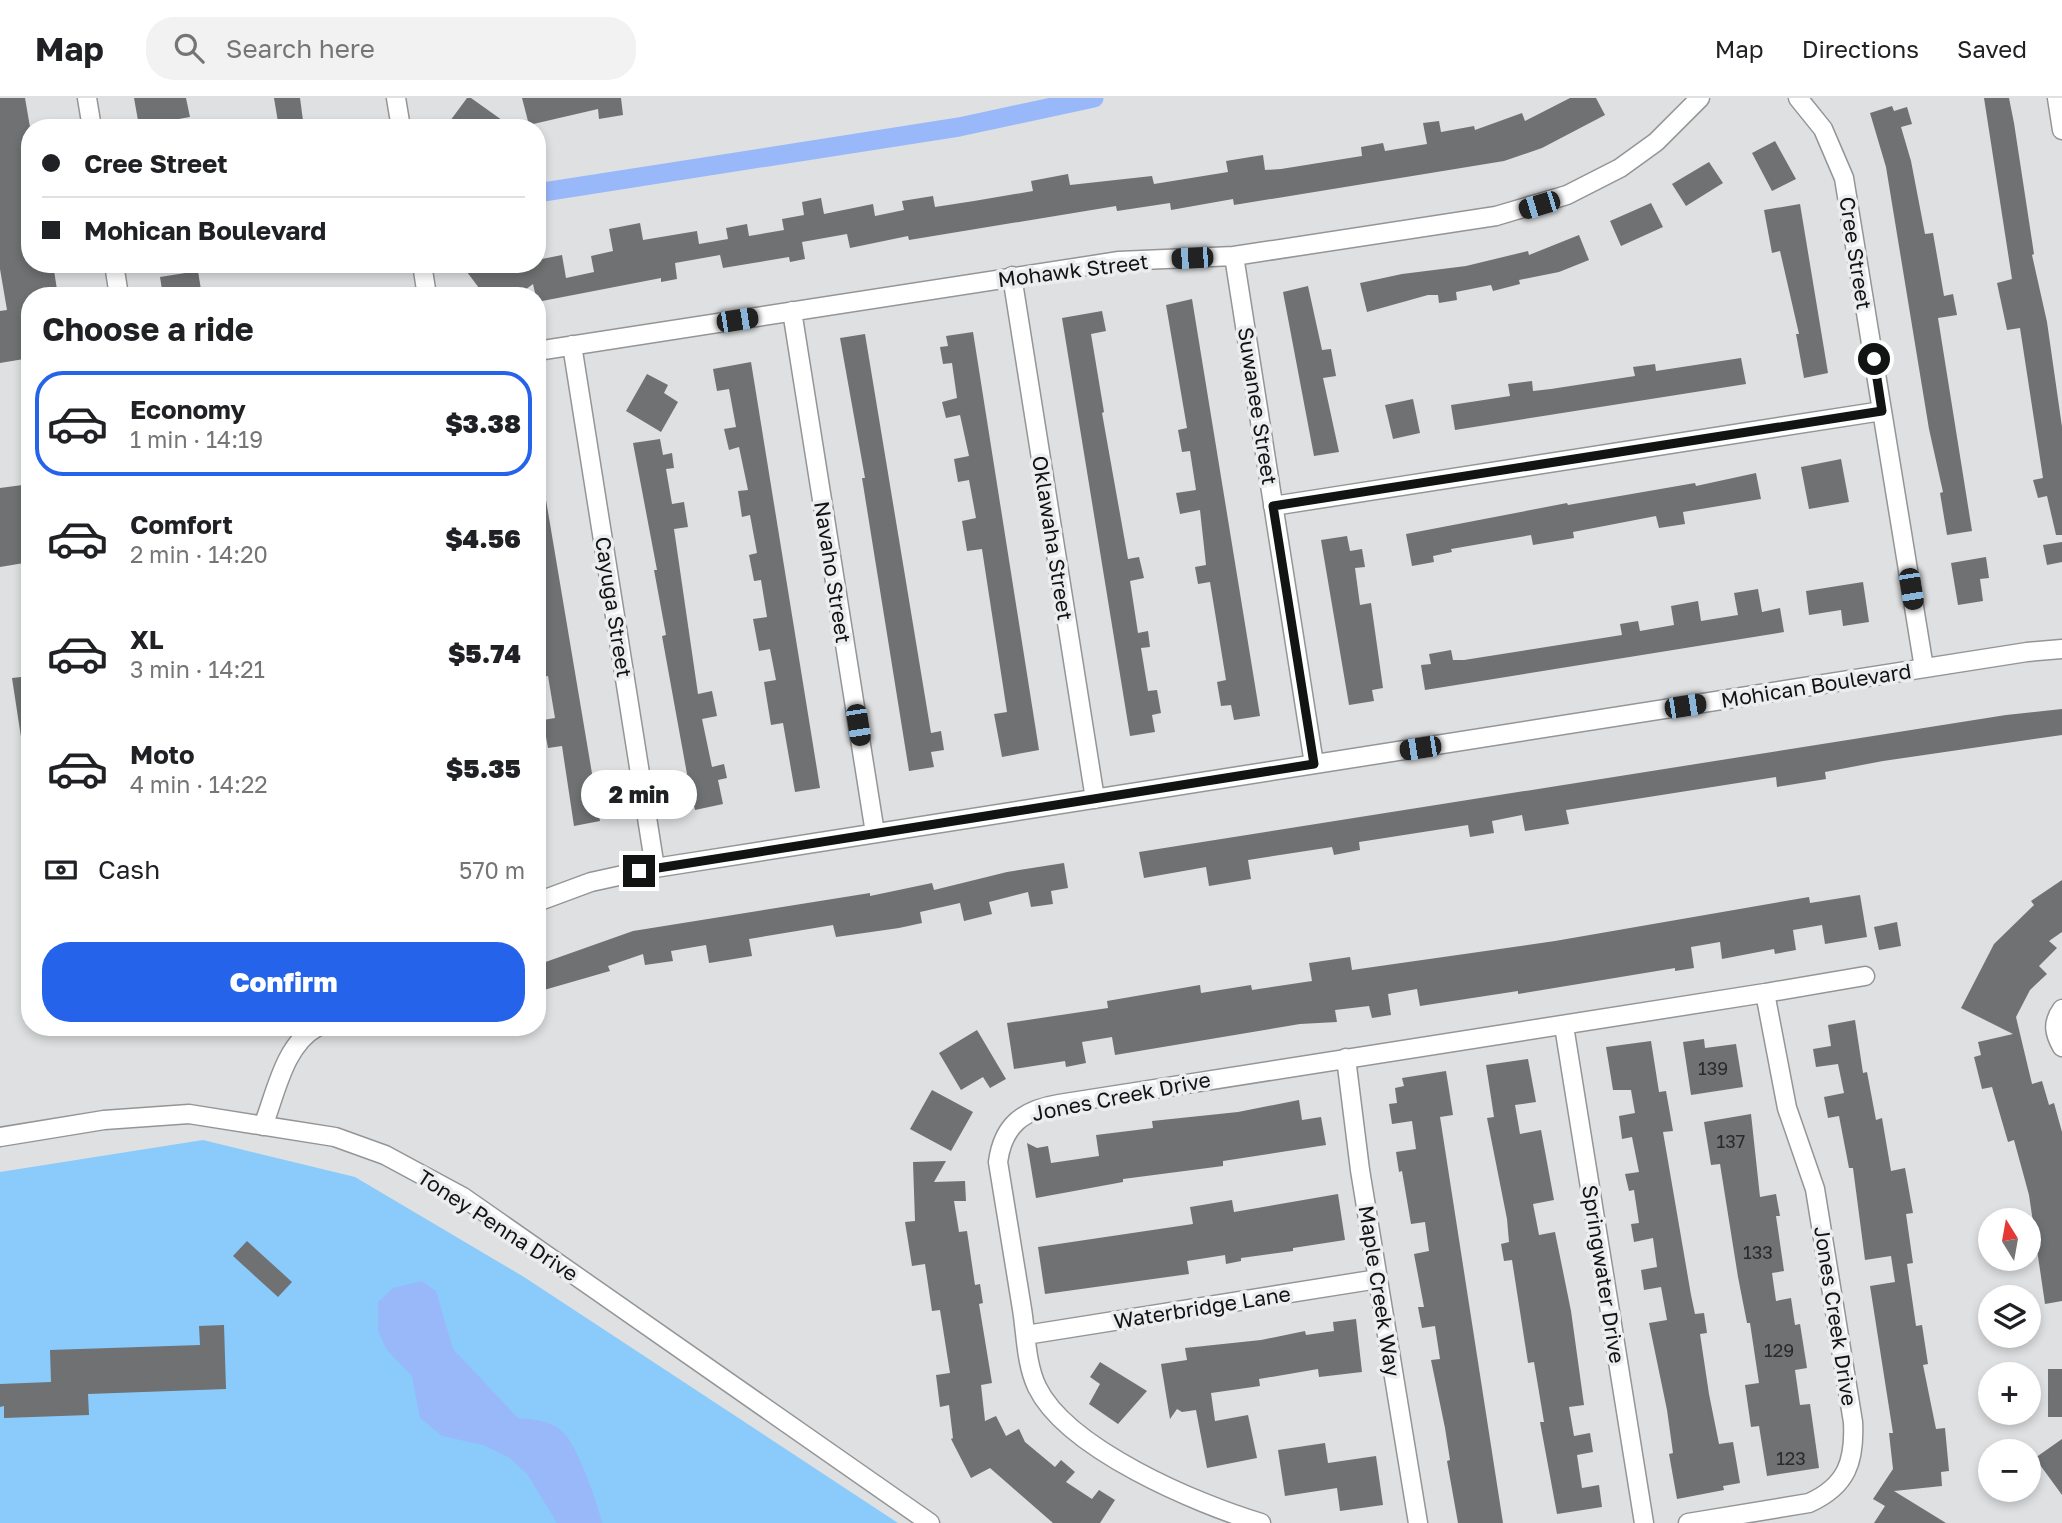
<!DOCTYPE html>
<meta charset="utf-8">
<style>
body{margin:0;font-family:"Golos Text",sans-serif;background:#f2f2f2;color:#202124;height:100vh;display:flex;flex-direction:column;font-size:26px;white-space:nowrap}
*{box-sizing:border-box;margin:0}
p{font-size:23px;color:#757577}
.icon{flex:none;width:38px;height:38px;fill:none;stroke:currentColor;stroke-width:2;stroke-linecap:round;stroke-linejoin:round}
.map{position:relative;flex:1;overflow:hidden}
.details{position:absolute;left:21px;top:189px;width:525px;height:749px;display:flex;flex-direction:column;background:#fff;border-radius:28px;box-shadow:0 4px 10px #0003}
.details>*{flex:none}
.hud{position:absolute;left:21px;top:21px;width:525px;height:154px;border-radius:28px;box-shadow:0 4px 10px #0003;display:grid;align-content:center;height:154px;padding:0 21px;background:#fff}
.needle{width:46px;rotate:349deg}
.fabs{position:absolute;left:1978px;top:1110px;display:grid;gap:14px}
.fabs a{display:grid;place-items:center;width:63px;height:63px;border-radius:50%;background:#fff;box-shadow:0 4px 10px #0003;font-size:35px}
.end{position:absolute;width:32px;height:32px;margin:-16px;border:9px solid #121313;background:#fff;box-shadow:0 0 0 4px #fff}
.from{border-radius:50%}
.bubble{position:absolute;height:49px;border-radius:24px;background:#fff;box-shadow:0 4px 10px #0003;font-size:23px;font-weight:800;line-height:49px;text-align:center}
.car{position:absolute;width:21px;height:42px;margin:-21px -10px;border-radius:9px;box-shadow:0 0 5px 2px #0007;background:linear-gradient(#222 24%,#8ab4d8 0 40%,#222 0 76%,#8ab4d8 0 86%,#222 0)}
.hud b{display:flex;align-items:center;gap:24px;height:66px;font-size:26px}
.hud b+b{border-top:2px solid #e0e0e0}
.hud i{width:18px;height:18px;background:#202124}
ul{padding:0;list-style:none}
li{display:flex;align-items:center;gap:21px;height:105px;margin:0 14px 10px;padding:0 7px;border:4px solid transparent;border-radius:28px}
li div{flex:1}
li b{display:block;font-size:26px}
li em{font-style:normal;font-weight:800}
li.active{border-color:#2563eb}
li>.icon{width:63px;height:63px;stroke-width:1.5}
h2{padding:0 21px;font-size:32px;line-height:84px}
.pay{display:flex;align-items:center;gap:18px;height:77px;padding:0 21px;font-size:26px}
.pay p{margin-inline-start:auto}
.cta{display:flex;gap:14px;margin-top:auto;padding:14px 21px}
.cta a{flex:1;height:80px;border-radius:28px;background:#2563eb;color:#fff;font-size:28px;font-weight:800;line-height:80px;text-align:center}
header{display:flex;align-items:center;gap:42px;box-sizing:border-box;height:98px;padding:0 35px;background:#fff;border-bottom:2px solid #e0e0e0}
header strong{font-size:33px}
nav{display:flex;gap:38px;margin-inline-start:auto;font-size:24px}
.search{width:490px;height:63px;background:#f2f2f2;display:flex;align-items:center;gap:18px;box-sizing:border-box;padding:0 24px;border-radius:28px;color:#757577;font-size:26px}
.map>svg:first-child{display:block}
.green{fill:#8acbfb}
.water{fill:#99b8f9}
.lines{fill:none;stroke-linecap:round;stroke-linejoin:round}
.canal{stroke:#99b8f9;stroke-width:19}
.building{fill:#6f7172}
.minor-casing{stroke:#939597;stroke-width:21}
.minor{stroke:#fff;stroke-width:18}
.route{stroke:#121313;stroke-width:9}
.labels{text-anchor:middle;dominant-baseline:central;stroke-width:7;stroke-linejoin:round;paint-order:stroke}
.number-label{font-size:18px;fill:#292a2b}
.street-label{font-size:21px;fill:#121313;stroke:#ebedee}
</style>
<header>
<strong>Map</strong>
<div class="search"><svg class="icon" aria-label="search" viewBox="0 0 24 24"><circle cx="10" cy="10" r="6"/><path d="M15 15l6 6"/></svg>Search here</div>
<nav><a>Map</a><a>Directions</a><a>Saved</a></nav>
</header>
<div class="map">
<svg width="2062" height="1425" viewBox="0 0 2062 1425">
<rect width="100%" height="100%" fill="#dee0e1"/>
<path class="green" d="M203 1042 355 1079 524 1179 898 1425H0V1074Z"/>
<path class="water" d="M422 1183 436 1193 453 1251 518 1320C533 1321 553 1323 564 1335 577 1348 598 1406 602 1425H557L527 1376 510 1360 483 1347 442 1338 420 1320 412 1278 387 1252 378 1233V1204L393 1190Z"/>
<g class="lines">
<path class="canal" d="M537 95 959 29 1094 0"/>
</g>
<path class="building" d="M0 0H25L30 29V166H53L58 198H30V260L0 265V213L7 212 0 171Z
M134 0H186L190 19 139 28Z
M274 0H300L304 30H279Z
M467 0H471L513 30H460L450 23Z
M522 0H621L623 17 599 21 598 11 529 27Z
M1570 0H1596L1605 17 1542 50 1504 63 1234 107 1233 101 1171 112 1170 105 1117 113 1116 108 909 142 908 138 850 150 847 136 802 144 805 161 790 164 789 159 723 170 720 157 675 165 677 181 661 184V180L537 204 533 186 517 198H485L461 166H537V162L562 157 566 180 594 174 591 158 613 153 609 131 640 125 643 142 697 133 699 146 728 141 726 130 747 126 749 138 784 132 782 121 804 117 802 104 821 100 824 116 873 106 875 118 904 112 902 103 933 98 935 109 974 103 1033 93 1031 83 1068 76 1070 87 1152 78 1154 86 1228 74 1226 63 1263 57 1265 72 1281 71 1362 58 1361 49 1383 45 1385 53 1427 46 1423 25 1439 23 1441 34 1474 28 1475 32 1522 15 1525 23Z
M1984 0H2009L2014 25 2034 156 2032 157 2047 224 2062 329V437H2056L2047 398 2038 400 2033 382 2043 380 2020 230 2007 232 1997 185 2012 181Z
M1892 8 1894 13 1907 9 1912 26 1901 29 1911 63 1925 136 1933 135 1944 198 1953 196 1957 217 1938 220 1972 433 1947 437 1940 395 1943 394 1929 331 1886 69 1870 15Z
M1775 43 1796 81 1772 93 1752 55Z
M1709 64 1723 85 1686 108 1672 86Z
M1651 105 1663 129 1621 148 1610 123Z
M1800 106 1828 275 1804 280 1796 236H1799L1780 153 1772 155 1764 112Z
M1579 137 1589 162 1559 174 1519 182 1520 186 1493 193 1491 187 1456 194 1457 202 1439 205 1438 197H1428L1367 214 1360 185 1402 176 1466 168 1528 153 1529 157Z
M198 173 202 198H163L160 179Z
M1308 188 1322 252 1331 251 1336 278 1323 280 1339 354 1314 358 1283 194Z
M1192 201 1260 618 1234 622 1231 607 1221 608 1217 584 1226 582 1210 484 1198 486 1195 469 1206 467 1200 412 1180 416 1176 395 1196 392 1190 353 1182 354 1178 332 1187 330 1166 207Z
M1102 213 1106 233 1091 236 1104 314 1102 315 1128 461 1139 459 1144 480 1130 483 1138 535 1148 533 1150 549 1141 550 1148 593 1157 592 1161 615 1152 617 1155 634 1130 638 1062 220Z
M973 234 1039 652 1002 659 994 616 1007 614 987 484 982 451 967 453 962 423 976 420 969 382 958 384 954 361 969 358 960 317 946 320 942 304 957 300 952 265 943 266 940 249 948 248 946 238Z
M865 236 931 635 941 633 944 652 931 654 934 669 909 673 862 380H865L840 240Z
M1741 260 1746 286 1455 332 1451 307 1510 298 1508 286 1532 283 1533 293 1551 291 1635 278 1633 269 1655 266 1656 273Z
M751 264 820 690 795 694 783 625 771 627 764 584 776 582 770 551 759 553 753 521 767 519 761 482 754 483 749 457 757 455 750 417 742 419 738 393 748 392 739 349 729 352 724 331 736 329 729 291 717 293 713 271Z
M647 276 668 287 664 295 678 304 661 334 626 313Z
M1413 301 1420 335 1393 341 1385 307Z
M660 341 663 357 672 355 674 370 666 371 672 406 684 404 688 429 674 431 698 596 712 593 717 618 702 621 712 669 724 666 727 680 718 682 723 706 695 712 690 689 679 691 676 678 687 676 685 665 662 538 666 537 654 472H657L633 345Z
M1841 361 1849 404 1809 411 1801 369Z
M1756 375 1761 401 1683 414 1685 426 1659 430 1656 418 1573 434 1574 440 1533 447 1531 437 1451 451 1452 454 1433 458 1434 464 1412 468 1406 436 1567 405 1568 407 1695 385 1696 388Z
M30 386V464L0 469V390Z
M545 396 600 723 574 728 562 648 548 650 543 622 555 620 548 578 537 580V560L544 559 537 517V397Z
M1347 438 1350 453 1362 451 1365 469 1355 470 1360 507 1371 505 1383 590 1372 592 1374 603 1349 607 1321 442Z
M2062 444V464L2047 467 2043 447Z
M1986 459 1989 480 1980 481 1983 503 1958 507 1951 465Z
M1863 484 1869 524 1843 528 1841 512 1809 517 1806 493Z
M1758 491 1762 514 1780 510 1784 534 1425 592 1421 567 1431 566 1429 556 1451 552 1453 562H1464L1622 537 1620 526 1638 523 1640 533 1674 527 1671 508 1698 503 1701 523 1738 517 1734 495Z
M30 578V639H21L12 580Z
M2062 611V637L1883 663 1825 674 1826 681 1777 689 1776 679 1566 712 1569 726 1525 733 1522 717 1492 723 1494 735 1470 739 1468 727 1359 744 1360 752 1334 757 1332 749 1248 762 1251 781 1209 788 1206 769 1144 780 1139 754 2006 617Z
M1064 765 1068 790 1051 793 1053 806 1031 809 1028 794 989 804 992 816 964 823 960 805 920 814 922 825 899 830 836 839 833 827 749 841 752 858 709 865 706 847 671 853 673 863 645 867 643 856 608 868 610 873 537 894V867L633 833 870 795V798L932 785 934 792 1007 774Z
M2062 782V834L2049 843 2057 850 2039 868 2047 876 2030 892 2016 919 2032 986 2042 983 2049 1007 2054 1005 2062 1034V1203L2045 1206 2029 1097 2014 1042 2008 1044 1992 989 1982 991 1974 959 1981 957 1978 944 2013 936 1961 910 1994 846 2034 807 2031 803Z
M1860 797 1867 839 1825 846 1822 827 1793 832 1796 852 1785 854 1775 856 1774 851 1722 861 1720 844 1691 849 1694 870 1675 873V870L1518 896V893L1420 908 1417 891 1388 896 1391 917 1372 920 1369 908 1335 912 1337 924 1300 926 1115 957 1112 939 1082 944 1086 965 1066 969 1065 963 1014 971 1007 925 1108 910 1107 903 1200 887 1201 895 1251 887 1252 892 1312 883 1309 865 1350 859 1352 872 1555 843 1809 799 1810 805Z
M1897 824 1901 848 1879 852 1874 829Z
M1855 922 1863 975 1867 974 1876 1022 1882 1020 1891 1073 1905 1070 1913 1115 1906 1116 1913 1165 1907 1166 1916 1228 1922 1227 1928 1266 1923 1267 1936 1331 1945 1330 1949 1373 1941 1374 1942 1388 1894 1393 1946 1425H1874L1885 1408 1873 1401 1893 1371 1889 1335H1893L1870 1188 1895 1184 1891 1158 1865 1162 1853 1070H1849L1839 1018 1828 1020 1824 999 1844 995 1838 966 1816 969 1813 951 1831 948 1828 927Z
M977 932 1006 981 990 990 983 979 961 992 939 955Z
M1704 941 1705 950 1736 946 1743 989 1691 997 1683 944Z
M1651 943 1659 994 1666 993 1673 1033 1663 1034 1691 1197 1695 1216 1704 1215 1707 1235 1700 1236 1709 1296 1719 1346 1733 1344 1740 1385 1723 1388 1724 1392 1677 1401 1669 1356 1673 1355 1667 1312 1649 1225 1667 1222 1661 1189 1644 1192 1641 1172 1657 1169 1653 1140 1634 1144 1631 1126 1639 1125 1634 1092 1629 1093 1625 1076 1639 1074 1632 1039 1622 1041 1619 1018 1635 1015 1631 992H1613L1606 949Z
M1528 961 1536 1004 1515 1007 1520 1036 1541 1032 1554 1102 1533 1106 1539 1137 1555 1134 1571 1213 1584 1307 1569 1309 1574 1338 1590 1335 1593 1354 1577 1357 1582 1390 1599 1387 1602 1409 1557 1416 1540 1324H1544L1534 1264 1528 1265 1512 1162 1504 1163 1501 1146 1509 1144 1507 1121 1487 1020 1494 1019 1486 967Z
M1446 973 1453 1017 1440 1019 1503 1425H1458L1447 1363 1450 1362 1445 1330 1431 1262 1440 1261 1435 1228 1422 1230 1418 1209H1424L1414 1156 1429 1153 1425 1124 1411 1126 1402 1073 1399 1074 1396 1054 1416 1051 1412 1023 1392 1026 1389 1006 1397 1005 1395 990 1404 988 1402 980Z
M932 992 973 1014 951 1053 910 1031Z
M1299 1002 1302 1022 1321 1019 1326 1047 1223 1063V1068L1123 1081V1084L1036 1100 1027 1045 1037 1050 1048 1048 1051 1065 1099 1058 1096 1037 1153 1030 1152 1023 1238 1014Z
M1751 1016 1760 1099 1776 1096 1780 1118H1776L1784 1173 1772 1175 1776 1203 1791 1200 1795 1227 1800 1226 1807 1270 1795 1272 1800 1307 1810 1306 1819 1370 1767 1378 1759 1328 1751 1329 1745 1287 1759 1285 1750 1225H1747L1738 1179 1720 1066 1711 1067 1704 1024Z
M946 1063 934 1084 965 1083 966 1103H954L959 1134 967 1133 975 1187 980 1186 983 1205 979 1206 992 1285 981 1287 985 1323 996 1318 1006 1338 1019 1331 1025 1344 1055 1369 1061 1362 1075 1374 1066 1384 1092 1401 1099 1392 1115 1402 1100 1425H1053L990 1370 971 1380 951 1341 953 1340 949 1307 940 1309 936 1277 950 1275 940 1212 932 1213 925 1166 912 1168 905 1124 915 1123 913 1064Z
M1338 1096 1345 1142 1293 1150V1153L1241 1160V1163L1226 1166 1225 1157 1187 1163 1189 1176 1045 1196 1038 1149 1193 1126 1190 1109 1232 1102 1234 1114Z
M247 1143 292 1184 278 1199 233 1158Z
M1356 1221 1362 1274 1319 1279 1318 1271 1259 1281 1260 1288 1211 1295 1215 1323 1248 1317 1257 1360 1207 1370 1196 1312 1182 1314 1177 1311 1170 1321 1161 1266 1187 1262 1185 1250 1261 1242 1305 1233 1306 1237 1334 1233 1333 1224Z
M224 1227 226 1291 88 1296 89 1317 4 1320V1308L0 1309V1286L51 1284 50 1252 200 1247 199 1228Z
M1100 1264 1147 1293 1118 1326 1089 1306 1100 1286 1090 1279Z
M2048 1271H2062V1319H2048Z
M2062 1341V1397L2035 1360Z
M1325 1345 1328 1365 1376 1358 1383 1407 1340 1413 1337 1390 1285 1398 1278 1352Z"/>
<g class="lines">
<defs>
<path id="minor" d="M87 0 92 30
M396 0 401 30
M1798 0 1823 31 1844 80 1924 570
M2057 0 2062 32
M1234 158 1314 666
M114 166 119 198
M422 166 427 198
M1012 178 1095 701
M792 213 875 735
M572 247 655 770
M537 253 1119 163 1234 158 1496 118 1567 97 1620 70 1656 44 1700 0
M1273 408 1882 313
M537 804 591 784 655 770 2027 554 2062 551
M1765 895 1865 878
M2062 911C2052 925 2054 935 2062 949
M1564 928 1644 1425
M1346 960 1360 1072 1418 1425
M263 1028C276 995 284 947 317 929
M0 1039 104 1022 189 1016 335 1039 385 1057 463 1099 930 1425
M1026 1237 1378 1181
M1261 1425C1197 1406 1067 1351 1037 1289 1026 1266 1026 1236 1022 1211 1014 1162 1006 1113 998 1064 1003 1027 1023 1012 1059 1006L1765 895 1787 1010 1815 1091 1853 1324C1855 1363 1847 1388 1809 1405L1688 1425"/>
</defs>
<use href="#minor" class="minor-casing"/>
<use href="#minor" class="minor"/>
</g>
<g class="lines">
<path class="route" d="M639 773 1314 666 1273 408 1882 313 1874 261"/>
</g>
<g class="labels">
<g class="number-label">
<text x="1713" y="970">139</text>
<text x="1731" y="1043">137</text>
<text x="1758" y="1154">133</text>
<text x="1779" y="1252">129</text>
<text x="1791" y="1360">123</text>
</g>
<g class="street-label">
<text transform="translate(1856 155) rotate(81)">Cree Street</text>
<text transform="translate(1073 172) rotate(-7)">Mohawk Street</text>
<text transform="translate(1258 308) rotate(81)">Suwanee Street</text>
<text transform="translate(1053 440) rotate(81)">Oklawaha Street</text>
<text transform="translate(833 474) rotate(81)">Navaho Street</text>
<text transform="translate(614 509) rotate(81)">Cayuga Street</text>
<text transform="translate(1816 587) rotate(-9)">Mohican Boulevard</text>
<text transform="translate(1121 998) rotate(-11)">Jones Creek Drive</text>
<text transform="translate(498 1127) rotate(33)">Toney Penna Drive</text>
<text transform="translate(1604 1176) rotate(81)">Springwater Drive</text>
<text transform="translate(1380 1193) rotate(81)">Maple Creek Way</text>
<text transform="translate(1202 1209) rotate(-9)">Waterbridge Lane</text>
<text transform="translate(1836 1218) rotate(81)">Jones Creek Drive</text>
</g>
</g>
</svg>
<div class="fabs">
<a><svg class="needle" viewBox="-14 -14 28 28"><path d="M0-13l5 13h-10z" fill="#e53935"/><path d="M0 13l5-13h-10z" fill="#757577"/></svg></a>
<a><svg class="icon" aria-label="layers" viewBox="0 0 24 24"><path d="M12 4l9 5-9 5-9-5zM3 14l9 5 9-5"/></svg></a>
<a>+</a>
<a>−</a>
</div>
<i class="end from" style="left:1874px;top:261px"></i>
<i class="end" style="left:639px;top:773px"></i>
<div class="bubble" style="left:581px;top:672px;width:116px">2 min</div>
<i class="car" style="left:1539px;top:107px;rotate:253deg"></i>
<i class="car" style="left:1192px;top:160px;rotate:267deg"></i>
<i class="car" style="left:737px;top:222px;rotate:81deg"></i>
<i class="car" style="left:1911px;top:491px;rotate:171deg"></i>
<i class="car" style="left:1685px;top:608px;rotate:81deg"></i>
<i class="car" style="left:858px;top:627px;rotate:171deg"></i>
<i class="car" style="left:1420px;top:650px;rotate:261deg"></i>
<div class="hud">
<b><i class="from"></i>Cree Street</b>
<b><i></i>Mohican Boulevard</b>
</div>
<section class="details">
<h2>Choose a ride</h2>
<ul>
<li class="active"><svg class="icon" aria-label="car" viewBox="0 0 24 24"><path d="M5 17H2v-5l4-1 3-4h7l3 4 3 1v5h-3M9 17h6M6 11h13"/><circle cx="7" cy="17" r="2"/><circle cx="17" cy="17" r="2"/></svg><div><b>Economy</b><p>1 min · 14:19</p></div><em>$3.38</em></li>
<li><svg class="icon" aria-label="car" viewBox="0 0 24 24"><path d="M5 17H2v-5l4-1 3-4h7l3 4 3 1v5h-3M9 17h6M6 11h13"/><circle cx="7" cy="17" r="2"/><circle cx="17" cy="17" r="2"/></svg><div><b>Comfort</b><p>2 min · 14:20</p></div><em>$4.56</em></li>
<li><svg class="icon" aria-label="car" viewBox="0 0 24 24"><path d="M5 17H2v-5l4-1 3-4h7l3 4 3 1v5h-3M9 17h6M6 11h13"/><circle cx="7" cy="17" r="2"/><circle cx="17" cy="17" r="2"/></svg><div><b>XL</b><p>3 min · 14:21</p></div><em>$5.74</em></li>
<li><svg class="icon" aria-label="car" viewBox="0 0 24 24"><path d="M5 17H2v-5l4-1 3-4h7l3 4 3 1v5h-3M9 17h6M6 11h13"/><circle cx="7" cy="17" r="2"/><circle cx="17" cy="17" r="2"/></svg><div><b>Moto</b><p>4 min · 14:22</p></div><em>$5.35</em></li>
</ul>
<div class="pay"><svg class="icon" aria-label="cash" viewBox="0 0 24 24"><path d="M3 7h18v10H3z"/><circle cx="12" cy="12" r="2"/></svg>Cash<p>570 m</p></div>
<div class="cta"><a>Confirm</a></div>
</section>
</div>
